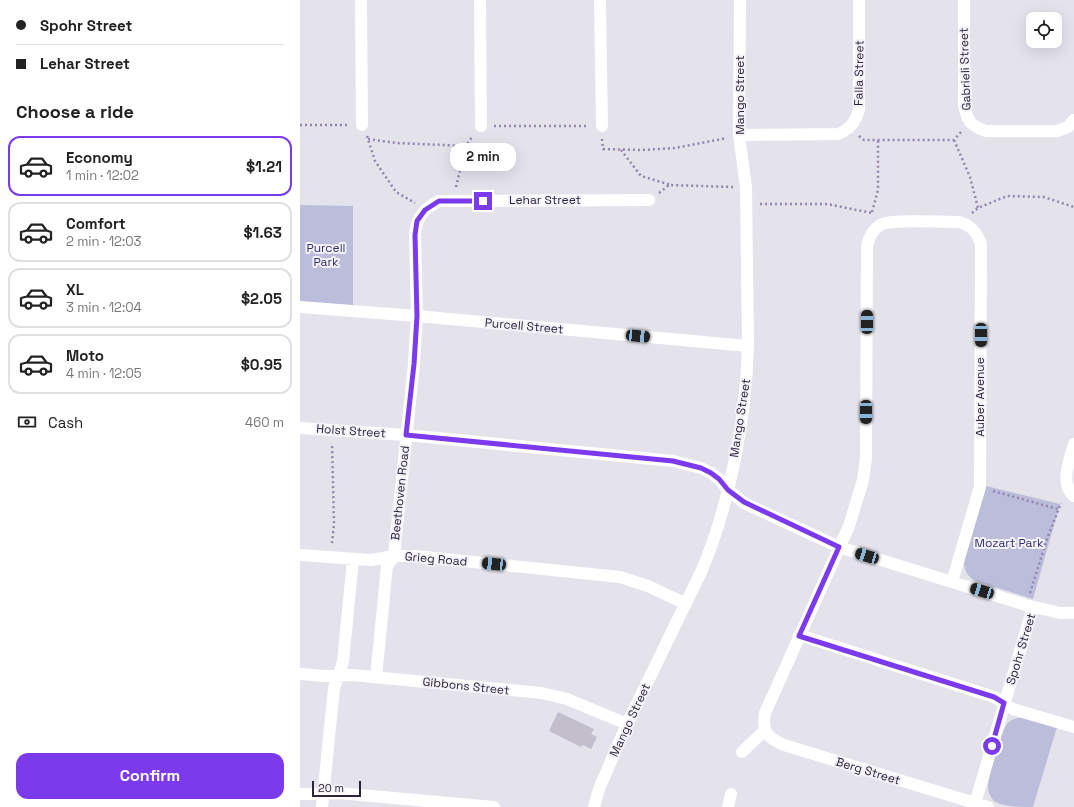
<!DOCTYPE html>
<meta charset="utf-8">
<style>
body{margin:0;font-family:"Space Grotesk",sans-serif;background:#f6f6f6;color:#222;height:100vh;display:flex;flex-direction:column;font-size:15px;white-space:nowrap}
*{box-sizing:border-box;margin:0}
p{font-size:13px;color:#767676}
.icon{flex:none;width:22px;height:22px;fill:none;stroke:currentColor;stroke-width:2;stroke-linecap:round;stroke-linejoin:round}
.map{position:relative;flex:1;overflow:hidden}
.details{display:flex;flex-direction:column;background:#fff;width:300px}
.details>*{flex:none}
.hud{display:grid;align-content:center;height:88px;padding:0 16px;background:#fff}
.controls{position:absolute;left:726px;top:12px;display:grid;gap:8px}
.controls a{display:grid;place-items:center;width:36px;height:36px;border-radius:8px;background:#fff;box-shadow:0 4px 16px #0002;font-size:20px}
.scale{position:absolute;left:12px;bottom:10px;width:49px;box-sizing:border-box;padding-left:4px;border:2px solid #2d233b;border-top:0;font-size:11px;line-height:14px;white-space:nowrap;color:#2d233b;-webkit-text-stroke:3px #f3f2f8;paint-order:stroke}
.end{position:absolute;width:18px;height:18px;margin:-9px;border:5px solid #7c3aed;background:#fff;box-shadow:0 0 0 2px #fff}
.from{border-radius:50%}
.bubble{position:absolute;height:28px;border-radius:12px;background:#fff;box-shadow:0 4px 16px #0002;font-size:13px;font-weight:700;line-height:28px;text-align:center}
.car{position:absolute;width:12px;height:24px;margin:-12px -6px;border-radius:5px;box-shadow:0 0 3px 1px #0007;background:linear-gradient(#222 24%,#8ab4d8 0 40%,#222 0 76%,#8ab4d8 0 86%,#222 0)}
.hud b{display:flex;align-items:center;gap:14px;height:38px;font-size:15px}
.hud b+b{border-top:1px solid #e0e0e0}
.hud i{width:10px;height:10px;background:#222}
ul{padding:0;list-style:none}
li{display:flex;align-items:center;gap:12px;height:60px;margin:0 8px 6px;padding:0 8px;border:2px solid #e0e0e0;border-radius:12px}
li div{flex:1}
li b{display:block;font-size:15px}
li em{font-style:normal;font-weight:700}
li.current{border-color:#7c3aed}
li>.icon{width:36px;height:36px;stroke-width:1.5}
h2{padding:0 16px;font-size:18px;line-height:48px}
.pay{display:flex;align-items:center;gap:10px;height:44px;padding:0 16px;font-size:15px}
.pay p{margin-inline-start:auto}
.primary-button{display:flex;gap:8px;margin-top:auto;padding:8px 16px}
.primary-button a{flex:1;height:46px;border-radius:12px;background:#7c3aed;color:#fff;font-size:16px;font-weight:700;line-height:46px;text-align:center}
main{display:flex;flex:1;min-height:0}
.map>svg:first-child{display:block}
.green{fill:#bcbddb}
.building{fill:#c2becc}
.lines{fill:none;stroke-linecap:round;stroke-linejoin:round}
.path{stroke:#9384ad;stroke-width:2.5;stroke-dasharray:2 3;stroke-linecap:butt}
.street{stroke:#fff;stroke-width:12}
.route{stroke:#7c3aed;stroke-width:5}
.labels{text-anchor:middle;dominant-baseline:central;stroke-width:4;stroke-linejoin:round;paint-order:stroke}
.street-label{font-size:12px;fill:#2d233b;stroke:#f3f2f8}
.park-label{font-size:12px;fill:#332f6f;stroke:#f3f2f8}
</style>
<main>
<section class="details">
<div class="hud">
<b><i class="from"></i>Spohr Street</b>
<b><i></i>Lehar Street</b>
</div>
<h2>Choose a ride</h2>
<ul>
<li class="current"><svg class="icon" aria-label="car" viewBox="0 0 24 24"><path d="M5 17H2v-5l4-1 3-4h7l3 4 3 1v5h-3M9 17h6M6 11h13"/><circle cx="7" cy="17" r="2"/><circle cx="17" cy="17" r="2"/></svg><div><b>Economy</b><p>1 min · 12:02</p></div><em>$1.21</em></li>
<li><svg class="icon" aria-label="car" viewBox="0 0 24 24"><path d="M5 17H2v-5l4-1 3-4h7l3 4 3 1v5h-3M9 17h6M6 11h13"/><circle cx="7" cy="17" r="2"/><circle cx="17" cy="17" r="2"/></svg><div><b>Comfort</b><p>2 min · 12:03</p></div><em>$1.63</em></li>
<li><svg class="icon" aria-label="car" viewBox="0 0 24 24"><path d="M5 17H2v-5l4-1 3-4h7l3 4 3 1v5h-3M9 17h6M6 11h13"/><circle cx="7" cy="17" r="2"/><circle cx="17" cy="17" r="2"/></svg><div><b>XL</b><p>3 min · 12:04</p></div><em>$2.05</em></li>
<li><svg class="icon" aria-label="car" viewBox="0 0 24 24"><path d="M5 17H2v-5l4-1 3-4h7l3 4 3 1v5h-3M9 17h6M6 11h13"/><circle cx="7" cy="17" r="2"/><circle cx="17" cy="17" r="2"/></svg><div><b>Moto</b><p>4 min · 12:05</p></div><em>$0.95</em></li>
</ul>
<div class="pay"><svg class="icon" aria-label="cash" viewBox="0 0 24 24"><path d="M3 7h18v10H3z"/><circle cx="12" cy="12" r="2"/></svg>Cash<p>460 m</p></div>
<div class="primary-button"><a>Confirm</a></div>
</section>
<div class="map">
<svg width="774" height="807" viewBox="0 0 774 807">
<rect width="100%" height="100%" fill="#e4e2eb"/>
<path class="green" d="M0 205 53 206V307L0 303Z
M686 486 760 504 733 599 675 581C667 576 664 570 664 560Z
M724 717 757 727 733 807C721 807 703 807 694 801 690 797 688 792 688 787 688 778 702 730 707 724 711 719 717 718 724 717Z"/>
<path class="building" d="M258 712 294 729 291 734 297 737 291 749 283 745 281 747 249 731Z"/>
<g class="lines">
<path class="path" d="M0 125H49
M194 126H289
M67 136 75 161 96 192 115 203
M559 136 564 140H654L661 132
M68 139 96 143 166 146
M302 139 303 149 342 150 375 148 427 138
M654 140 670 177 678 208
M321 150 341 176 371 185
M156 187 166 146 172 137
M359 193 369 185 433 187
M460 204H527L572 213
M572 212 578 190V140
M672 213 678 208 707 196 744 197 774 207
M693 491 758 509
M32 543 34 524 32 443
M730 593 747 539 761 503"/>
<path class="street" d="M61 0 62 125
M180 0 181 126
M300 0 302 126
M664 0V105C667 121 671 126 686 131H757L768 127 774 120
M439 135 538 134C550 129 556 122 559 109V0
M0 307 117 316 448 346
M0 428 106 435 373 461 401 468 411 473 419 479 428 490 444 503 539 547 726 605 760 613H774
M774 444C770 459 759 484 774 496
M0 555 71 560 94 556H116L320 577 348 586 386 604
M652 582 680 487 681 244C677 232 671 225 659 222 643 222 591 219 580 225 572 230 569 237 567 246L566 458 563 480 549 526 465 713C462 732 466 737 484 745L688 807
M499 635 694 697 713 709 774 727
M0 674 24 676 52 675 242 693 267 699 327 724
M76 677 87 566 94 556 114 364 117 316 115 235C116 218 124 208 139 201L349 200
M442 752 464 731
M0 794 38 793 194 807
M22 807 34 688 43 662 53 559
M294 807 299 789 327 724 402 570C430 503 446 419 448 346L446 187 439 135 440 0
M428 807 431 794
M674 807 733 607"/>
</g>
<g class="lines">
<path class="route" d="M183 201H139L125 210 117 221 115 235 117 316 114 364 106 435 373 461 401 468 411 473 419 479 428 490 444 502 539 547 499 636 694 697 704 703 692 746"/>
</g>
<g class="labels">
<g class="street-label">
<text transform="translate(665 69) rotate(-92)">Gabrieli Street</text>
<text transform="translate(559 73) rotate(-89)">Falla Street</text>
<text transform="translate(440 95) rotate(-90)">Mango Street</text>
<text x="245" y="200">Lehar Street</text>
<text transform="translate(224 326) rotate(5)">Purcell Street</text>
<text transform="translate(680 397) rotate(-90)">Auber Avenue</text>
<text transform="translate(440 418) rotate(-81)">Mango Street</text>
<text transform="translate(51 431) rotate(4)">Holst Street</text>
<text transform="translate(100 493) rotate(-84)">Beethoven Road</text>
<text transform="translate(136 559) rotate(5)">Grieg Road</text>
<text transform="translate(721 649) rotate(-73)">Spohr Street</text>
<text transform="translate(166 686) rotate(6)">Gibbons Street</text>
<text transform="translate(330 720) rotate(-65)">Mango Street</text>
<text transform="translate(568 771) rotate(17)">Berg Street</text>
</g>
<g class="park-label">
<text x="26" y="248">Purcell<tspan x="26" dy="14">Park</tspan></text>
<text x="709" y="543">Mozart Park</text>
</g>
</g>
</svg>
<div class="controls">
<a><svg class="icon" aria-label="locate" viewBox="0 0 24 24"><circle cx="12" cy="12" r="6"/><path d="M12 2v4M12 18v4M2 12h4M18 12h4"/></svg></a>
</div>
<div class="scale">20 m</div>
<i class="end from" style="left:692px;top:746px"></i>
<i class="end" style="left:183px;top:201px"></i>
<div class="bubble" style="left:150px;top:143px;width:66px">2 min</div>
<i class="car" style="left:567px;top:322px;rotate:0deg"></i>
<i class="car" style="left:681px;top:335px;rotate:180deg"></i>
<i class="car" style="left:338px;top:336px;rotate:95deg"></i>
<i class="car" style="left:566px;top:412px;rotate:180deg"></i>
<i class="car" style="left:567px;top:556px;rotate:287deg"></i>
<i class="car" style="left:194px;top:564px;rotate:276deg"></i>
<i class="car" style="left:682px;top:591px;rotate:287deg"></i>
</div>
</main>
